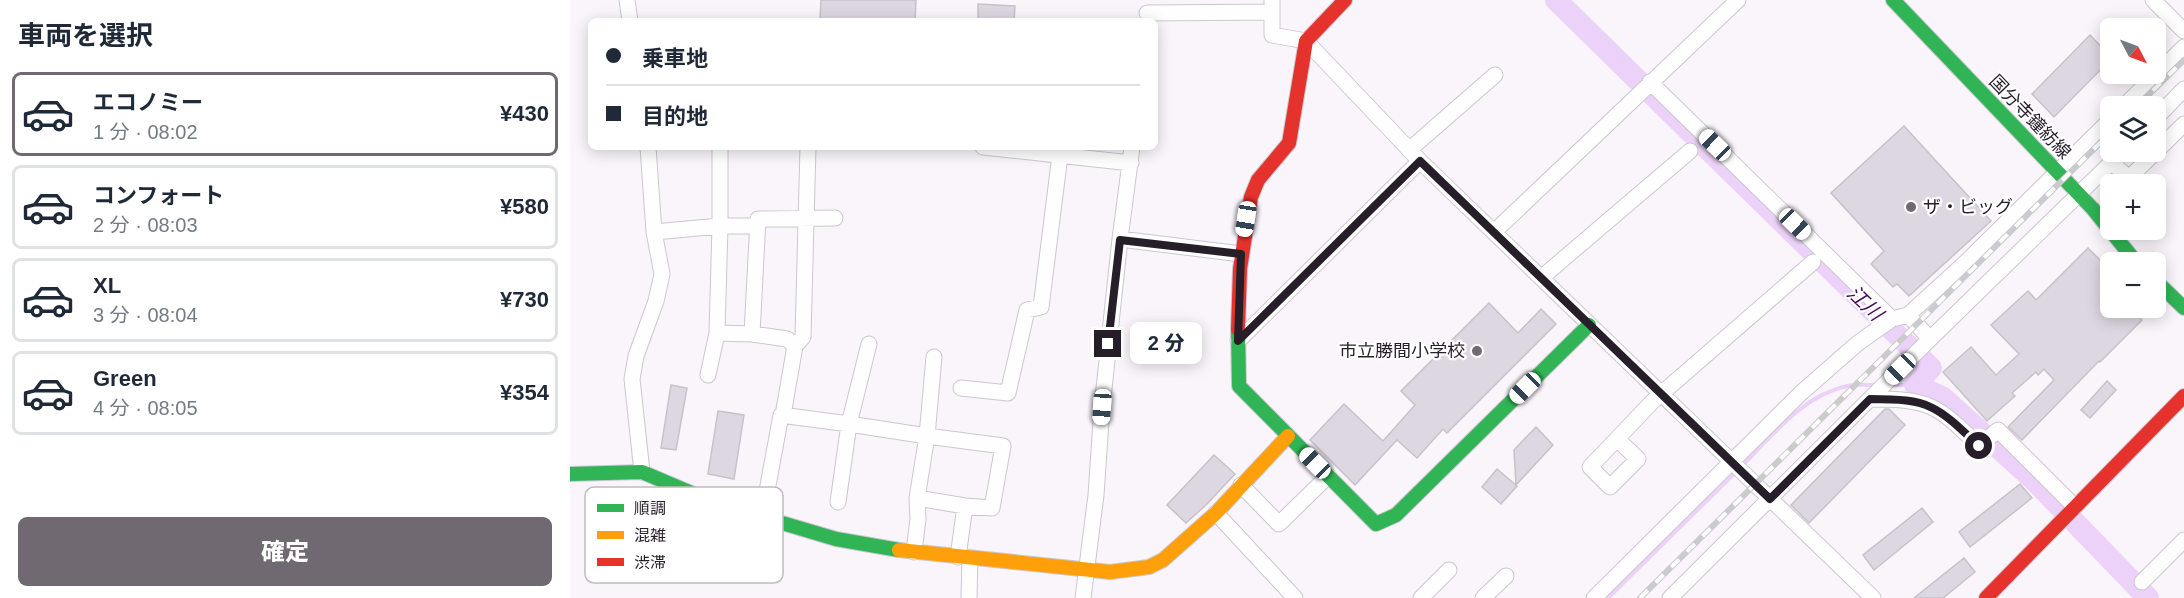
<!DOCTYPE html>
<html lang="ja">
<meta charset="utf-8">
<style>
body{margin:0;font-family:Arial,"Noto Sans JP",sans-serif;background:#f2f2f3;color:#1f2937;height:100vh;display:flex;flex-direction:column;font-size:22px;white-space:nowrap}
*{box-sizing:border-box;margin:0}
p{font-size:20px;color:#747a83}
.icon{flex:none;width:33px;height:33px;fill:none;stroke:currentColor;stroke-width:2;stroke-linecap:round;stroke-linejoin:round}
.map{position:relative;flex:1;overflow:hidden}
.side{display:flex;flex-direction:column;background:#fff;width:570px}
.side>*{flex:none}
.guide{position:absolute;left:18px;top:18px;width:570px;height:132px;border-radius:9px;box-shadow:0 3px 15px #0003;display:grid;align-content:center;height:132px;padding:0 18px;background:#fff}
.needle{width:39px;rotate:131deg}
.buttons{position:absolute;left:1530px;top:18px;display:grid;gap:12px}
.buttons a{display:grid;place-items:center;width:66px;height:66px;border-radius:9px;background:#fff;box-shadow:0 3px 15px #0003;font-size:30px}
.end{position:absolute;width:27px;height:27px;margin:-14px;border:8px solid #261e29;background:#fff;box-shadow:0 0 0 3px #fff}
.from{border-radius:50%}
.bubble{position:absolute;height:42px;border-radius:9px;background:#fff;box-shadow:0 3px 15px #0003;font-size:20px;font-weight:800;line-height:42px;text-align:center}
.car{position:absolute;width:18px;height:36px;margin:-18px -9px;border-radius:8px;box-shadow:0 0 4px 2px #0007;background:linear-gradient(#fff 24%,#345 0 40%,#fff 0 76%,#345 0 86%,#fff 0)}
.guide b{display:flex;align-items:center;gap:21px;height:57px;font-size:22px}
.guide b+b{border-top:2px solid #e0e1e3}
.guide i{width:15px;height:15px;background:#1f2937}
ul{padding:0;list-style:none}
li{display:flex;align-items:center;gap:18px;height:84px;margin:0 12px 9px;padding:0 6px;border:3px solid #e0e1e3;border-radius:9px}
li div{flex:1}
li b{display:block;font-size:22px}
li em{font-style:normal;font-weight:800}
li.current{border-color:#706972}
li>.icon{width:54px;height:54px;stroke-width:1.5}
h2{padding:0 18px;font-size:27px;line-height:72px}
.action{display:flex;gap:12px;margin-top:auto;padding:12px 18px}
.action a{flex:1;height:69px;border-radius:9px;background:#706972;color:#fff;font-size:24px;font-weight:800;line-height:69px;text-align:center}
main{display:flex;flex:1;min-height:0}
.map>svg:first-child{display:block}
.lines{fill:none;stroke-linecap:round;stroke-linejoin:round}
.stream{stroke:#ecd2f8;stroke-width:4}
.river{stroke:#ecd2f8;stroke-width:22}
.building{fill:#dcd7e0;stroke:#c7c1ca;stroke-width:1.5}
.street-casing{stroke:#ccc7cf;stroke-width:17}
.fast-casing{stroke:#ccc7cf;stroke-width:16}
.slow-casing{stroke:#ccc7cf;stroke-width:16}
.jam-casing{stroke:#ccc7cf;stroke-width:16}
.street{stroke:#fefefe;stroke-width:15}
.fast{stroke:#30b455;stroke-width:14}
.slow{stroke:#ff9f0a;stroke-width:14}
.jam{stroke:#e5322d;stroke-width:14}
.rail-casing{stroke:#cbcacc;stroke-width:6}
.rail{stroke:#fff;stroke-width:4;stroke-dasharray:11;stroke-linecap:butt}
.route{stroke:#261e29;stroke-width:8}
.poi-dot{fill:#706972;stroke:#fff;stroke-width:2}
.labels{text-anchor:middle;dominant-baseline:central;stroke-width:4.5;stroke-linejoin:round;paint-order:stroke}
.street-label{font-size:18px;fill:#261e29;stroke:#fff}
.poi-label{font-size:18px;fill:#261e29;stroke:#fff;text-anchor:start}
.water-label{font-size:20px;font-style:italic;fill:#440b58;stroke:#fff}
.key{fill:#fff;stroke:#bebcbf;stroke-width:1.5}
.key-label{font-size:16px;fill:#261e29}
</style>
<main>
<section class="side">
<h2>車両を選択</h2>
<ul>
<li class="current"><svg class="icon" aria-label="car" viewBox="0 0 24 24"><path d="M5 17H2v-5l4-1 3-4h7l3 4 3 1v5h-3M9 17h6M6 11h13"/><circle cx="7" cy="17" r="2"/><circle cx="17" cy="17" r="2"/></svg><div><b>エコノミー</b><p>1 分 · 08:02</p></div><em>¥430</em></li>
<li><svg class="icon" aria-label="car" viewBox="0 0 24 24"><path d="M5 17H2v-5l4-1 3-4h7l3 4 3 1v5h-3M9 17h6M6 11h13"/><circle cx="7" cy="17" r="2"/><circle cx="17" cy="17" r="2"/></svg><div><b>コンフォート</b><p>2 分 · 08:03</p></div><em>¥580</em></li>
<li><svg class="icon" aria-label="car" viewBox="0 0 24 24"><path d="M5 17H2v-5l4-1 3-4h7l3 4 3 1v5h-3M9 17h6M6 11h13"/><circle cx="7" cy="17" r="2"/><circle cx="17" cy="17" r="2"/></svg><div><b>XL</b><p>3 分 · 08:04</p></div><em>¥730</em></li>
<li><svg class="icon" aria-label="car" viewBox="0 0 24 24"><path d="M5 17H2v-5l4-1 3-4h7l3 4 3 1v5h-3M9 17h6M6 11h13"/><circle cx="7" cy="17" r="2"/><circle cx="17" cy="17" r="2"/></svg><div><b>Green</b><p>4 分 · 08:05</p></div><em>¥354</em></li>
</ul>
<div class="action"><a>確定</a></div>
</section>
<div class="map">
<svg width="1614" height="598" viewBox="0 0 1614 598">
<rect width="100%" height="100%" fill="#f9f5fb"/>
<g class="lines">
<path class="stream" d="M1322 385H1345
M1171 467C1202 436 1233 395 1277 386 1286 384 1296 385 1305 385
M1038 598 1166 472"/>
<path class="river" d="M986 0 1361 368 1345 385 1372 397 1463 479 1578 598"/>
</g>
<path class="building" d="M251 0H346L345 21 250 19Z
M408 4 445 6 444 21H408Z
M1520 35 1540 56V60L1484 117 1462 94Z
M1334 126 1421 221 1339 296 1327 284 1323 287 1301 264 1314 251 1261 193Z
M1518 248 1540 270V308H1560L1572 320 1530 362 1529 361 1452 440 1438 427 1484 380 1474 369 1468 375 1466 372 1442 393 1445 396 1417 421 1373 372 1401 347 1426 375 1449 354 1421 325 1458 291 1466 300Z
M919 303 948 333 971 309 986 324 877 433 873 429 847 458 827 440 785 485 740 440 774 404 813 441 845 405 831 391Z
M1537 381 1546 390 1520 418 1511 410Z
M101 385 117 388 106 450 91 448Z
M1315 409H1319L1335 425 1239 523 1221 505Z
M148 411 174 415 164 479 138 474Z
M966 427 983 445 946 485 944 450Z
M644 455 665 474 637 504 616 523 597 505Z
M927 469 947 486 931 504 912 487Z
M1450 484 1462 498 1400 547 1389 532Z
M1352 508 1363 522 1304 570 1293 555Z
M1394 558 1405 572 1373 598H1344Z"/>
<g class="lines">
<defs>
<path id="street" d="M57 0 60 21
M702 0V35L736 41 850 161 1303 598
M1583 0 1614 31
M577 13 701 12
M1080 82 1322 319
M1554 106 1614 47
M1586 118 1614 89
M78 147 84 232 150 226 147 333 182 334
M150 147V226H188
M413 147 561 163
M839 150 925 75
M1541 162 1559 178 1614 124
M924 232 1168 0
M550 239 671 254
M971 278 1120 151
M1338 315 1360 339
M668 341 850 161
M299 344 279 424 357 436 347 498 395 506
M225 346 217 339 182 334 188 219 265 218
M364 357 357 436 433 446 422 508 395 506 388 557
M138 375 147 333
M391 388 438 393 457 310 471 307 491 147
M1300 399C1360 399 1366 404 1409 446L1428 430 1505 507
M213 415 225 346 233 337 238 147
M1047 439 1068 459 1040 487 1020 467 1084 400 1243 262
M72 472 62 379 66 356 86 301 92 274 84 232
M671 485 709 524 758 476
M646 513 725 598
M192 518 211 415 279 424 268 502
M344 552 348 519 347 498
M1572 582 1614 540
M399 598 400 558
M513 598 526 495 532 407 550 239 562 147
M851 598 879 570
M913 598 936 576
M1024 598 1231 393 1288 343 1322 319 1338 315 1395 263 1540 120
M1100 598 1360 339 1552 152"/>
<path id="fast" d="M1323 0 1523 209 1566 262
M1586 281 1614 308
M668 329 669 386 806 524 826 515 1019 325
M0 474 72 472 145 503 266 539 329 550"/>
<path id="slow" d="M329 550 540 572 579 567 593 560 646 513 718 436"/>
<path id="jam" d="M668 329 670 269 681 197 688 180 719 143 736 41 775 0
M1416 598 1614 396"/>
</defs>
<use href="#street" class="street-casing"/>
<use href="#fast" class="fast-casing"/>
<use href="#slow" class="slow-casing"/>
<use href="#jam" class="jam-casing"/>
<use href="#street" class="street"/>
<use href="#fast" class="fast"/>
<use href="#slow" class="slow"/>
<use href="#jam" class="jam"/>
<defs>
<path id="rail" d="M1567 106 1614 60
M1070 598 1540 133"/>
</defs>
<use href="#rail" class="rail-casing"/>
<use href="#rail" class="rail"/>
</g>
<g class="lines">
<path class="route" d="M538 344 550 240 671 254 668 341 850 161 1200 499 1300 399C1360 399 1366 405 1409 446"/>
</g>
<g class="poi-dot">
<circle cx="1341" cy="207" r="6"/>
<circle cx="907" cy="351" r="6"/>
</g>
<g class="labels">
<g class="street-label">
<text transform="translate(1460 117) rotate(46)">国分寺鐘紡線</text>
</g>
<g class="poi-label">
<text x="1353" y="207">ザ・ビッグ</text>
<text x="895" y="351" text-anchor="end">市立勝間小学校</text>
</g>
<g class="water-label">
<text transform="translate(1295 303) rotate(44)">江川</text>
</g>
</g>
<rect x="15" y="487" width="198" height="96" rx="9" class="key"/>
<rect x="27" y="504" width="27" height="8" fill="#30b455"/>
<rect x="27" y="531" width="27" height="8" fill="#ff9f0a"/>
<rect x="27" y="558" width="27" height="8" fill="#e5322d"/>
<g class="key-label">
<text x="64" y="514">順調</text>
<text x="64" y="541">混雑</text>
<text x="64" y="568">渋滞</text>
</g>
</svg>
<div class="buttons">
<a><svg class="needle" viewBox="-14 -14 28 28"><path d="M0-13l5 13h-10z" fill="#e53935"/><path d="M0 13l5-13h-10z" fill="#747a83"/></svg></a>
<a><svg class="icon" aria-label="layers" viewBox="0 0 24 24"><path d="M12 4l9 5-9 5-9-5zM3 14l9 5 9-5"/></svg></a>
<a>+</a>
<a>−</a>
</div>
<i class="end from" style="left:1409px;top:446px"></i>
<i class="end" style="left:538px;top:344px"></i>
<div class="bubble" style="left:560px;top:322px;width:72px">2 分</div>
<i class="car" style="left:1145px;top:145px;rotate:314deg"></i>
<i class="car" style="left:676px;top:219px;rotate:189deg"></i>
<i class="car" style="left:1225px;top:224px;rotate:134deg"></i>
<i class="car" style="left:1330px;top:369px;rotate:225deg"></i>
<i class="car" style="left:955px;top:388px;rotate:225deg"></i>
<i class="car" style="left:532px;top:407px;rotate:184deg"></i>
<i class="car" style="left:745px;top:463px;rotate:315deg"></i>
<div class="guide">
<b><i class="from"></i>乗車地</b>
<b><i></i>目的地</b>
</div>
</div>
</main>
